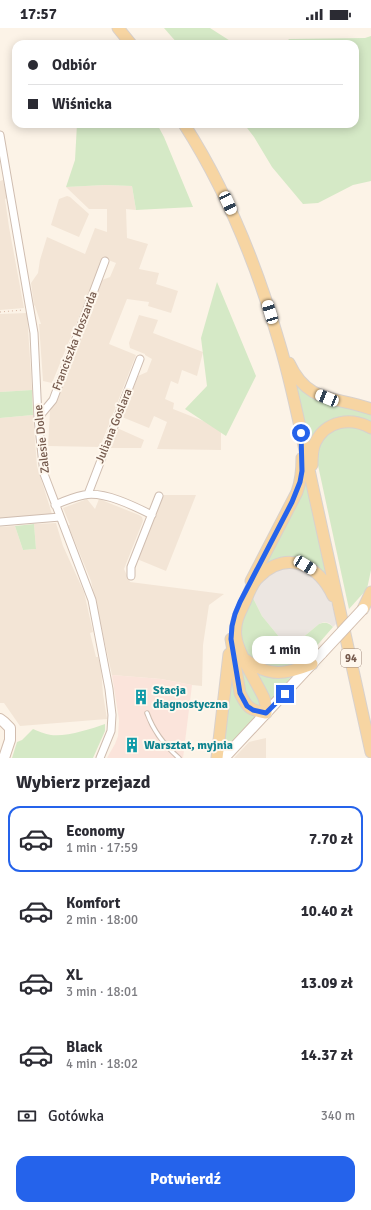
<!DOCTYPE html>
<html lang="pl">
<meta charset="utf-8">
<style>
body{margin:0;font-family:Signika,sans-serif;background:#f7f7f7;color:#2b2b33;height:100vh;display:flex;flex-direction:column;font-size:15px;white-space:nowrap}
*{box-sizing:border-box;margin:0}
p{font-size:13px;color:#7c7c81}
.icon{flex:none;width:22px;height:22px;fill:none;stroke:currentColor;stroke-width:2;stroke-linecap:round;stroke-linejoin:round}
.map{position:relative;height:730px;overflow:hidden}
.panel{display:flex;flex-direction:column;background:#fff;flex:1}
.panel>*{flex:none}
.hud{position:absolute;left:12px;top:12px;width:347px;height:88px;border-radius:12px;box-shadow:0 2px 10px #0003;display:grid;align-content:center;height:88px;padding:0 16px;background:#fff}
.end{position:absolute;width:18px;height:18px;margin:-9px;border:5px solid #2563eb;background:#fff;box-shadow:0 0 0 2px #fff}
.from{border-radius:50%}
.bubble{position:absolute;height:28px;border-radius:12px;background:#fff;box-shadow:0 2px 10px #0003;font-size:13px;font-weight:700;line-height:28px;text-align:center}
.car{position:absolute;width:12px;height:24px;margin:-12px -6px;border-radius:5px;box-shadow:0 0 3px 1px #0007;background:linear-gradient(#fff 24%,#345 0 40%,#fff 0 76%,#345 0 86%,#fff 0)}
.hud b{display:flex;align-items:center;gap:14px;height:38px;font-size:15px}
.hud b+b{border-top:1px solid #e1e1e2}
.hud i{width:10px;height:10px;background:#2b2b33}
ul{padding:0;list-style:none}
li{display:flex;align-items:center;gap:12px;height:66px;margin:0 8px 6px;padding:0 8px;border:2px solid transparent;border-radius:12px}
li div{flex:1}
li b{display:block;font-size:15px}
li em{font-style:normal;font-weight:700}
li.on{border-color:#2563eb}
li>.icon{width:36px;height:36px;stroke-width:1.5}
h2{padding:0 16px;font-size:18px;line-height:48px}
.pay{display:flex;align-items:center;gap:10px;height:44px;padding:0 16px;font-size:15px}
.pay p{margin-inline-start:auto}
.action{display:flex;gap:8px;margin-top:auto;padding:8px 16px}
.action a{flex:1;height:46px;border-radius:12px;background:#2563eb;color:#fff;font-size:16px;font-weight:700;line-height:46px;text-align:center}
.status{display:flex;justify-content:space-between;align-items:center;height:28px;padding:0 20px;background:#fff;direction:ltr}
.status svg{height:11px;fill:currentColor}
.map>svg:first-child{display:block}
.residential{fill:#f3e5d6}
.commercial{fill:#fbe4db}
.industrial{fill:#ece6e1}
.green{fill:#d5e9c6}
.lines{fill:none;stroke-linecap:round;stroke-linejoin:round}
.lane-casing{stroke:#cfbdb0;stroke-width:5.5}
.street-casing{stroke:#cfbdb0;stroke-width:9}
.secondary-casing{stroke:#d2bdae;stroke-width:12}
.primary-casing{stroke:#d8d1cd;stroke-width:13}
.path{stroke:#d5b5a3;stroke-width:1;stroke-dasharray:1 3;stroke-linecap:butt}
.lane{stroke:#fff;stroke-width:3.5}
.street{stroke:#fff;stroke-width:7}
.secondary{stroke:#fff;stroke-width:10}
.primary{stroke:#f7d5a2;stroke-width:11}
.secondary-bridge-casing{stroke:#d2bdae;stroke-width:12;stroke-linecap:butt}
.secondary-bridge{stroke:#fff;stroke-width:10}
.route{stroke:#2563eb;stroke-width:5}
.labels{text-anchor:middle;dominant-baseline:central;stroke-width:4;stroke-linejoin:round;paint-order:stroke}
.shield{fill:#fef7ed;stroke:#9d887c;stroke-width:1}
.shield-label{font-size:11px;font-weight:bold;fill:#74594c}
.street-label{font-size:12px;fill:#74594c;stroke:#fef7ed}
.culture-label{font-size:12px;font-weight:bold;fill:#0d838f;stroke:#fef7ed;text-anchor:start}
</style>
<div class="status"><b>17:57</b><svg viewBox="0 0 49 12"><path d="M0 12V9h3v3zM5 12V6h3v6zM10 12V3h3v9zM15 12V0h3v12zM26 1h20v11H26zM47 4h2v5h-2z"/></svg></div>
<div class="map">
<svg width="371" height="730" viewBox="0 0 371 730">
<rect width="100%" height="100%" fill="#fcf3e7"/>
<path class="residential" d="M3 152 7 170 5 171 9 199 24 280 0 282V153Z
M105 157 132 158 136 182 126 181 127 210 148 216 139 241 159 245 156 256 178 263 171 285 148 278 149 274 127 271 109 316 136 327 100 419 48 418 50 383 102 252 110 249 116 235 103 230 52 355 43 353 39 296H41L35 278 34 277 31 255 38 245 40 232 47 209 85 226 95 200 107 204V181H89L66 159Z
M67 168 70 169 89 186 79 209 51 197 59 171Z
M27 285 32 362 0 364V286Z
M139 287 158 292 153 305 203 324 197 348 182 342 178 356 171 353 165 371 174 375 173 381 221 400V422L157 421 167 394 154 388 149 400 122 389 138 348 147 344 152 331 145 327V326L130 320 129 315Z
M33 387 37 438 52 486 0 490V390Z
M117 400 144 412 141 420H109Z
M163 467H196L166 543 137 531Z
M87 471 95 481 99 471 139 487 142 489 143 493 124 541 130 554 224 566 209 577 203 617 202 658 192 657 161 651 112 647 91 553 68 497H70L63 480Z
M56 495 63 518 84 564 93 604 90 605 96 629H98L101 641 103 666 107 691 20 698 4 675H0V499L15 498 23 522 36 521 34 496Z
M266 710V730H234L249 714Z"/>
<path class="commercial" d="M112 647 161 651 192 657 183 730H107L115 716 118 708 119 692Z"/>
<path class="industrial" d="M287 539 307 542 329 566 337 595 333 599 329 595 324 594 319 596 289 621 262 588 252 568 260 552 276 543Z"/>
<path class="green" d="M164 0H210L235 16H178Z
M371 8V153L353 157 318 175 303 176 272 139 254 109 244 96H355V16H285L289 11 365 10Z
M105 12 108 16H84V14Z
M77 96H157L164 109 193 179 136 182 132 158 105 157 66 159 75 132Z
M217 254 256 348 226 408 185 381 207 358 201 310Z
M296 355 371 384V395L356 390 310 416Z
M32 362 33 387 0 390V364Z
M347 397 371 403V542L367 561 349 581 316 428C322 409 328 403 347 397Z
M304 454H306L326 547 325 548 318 540 310 535 264 537Z
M34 496 36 521 23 522 15 498Z
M252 568 262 588 289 621 319 596C325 594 328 594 333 599L301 636 276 641 252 632 245 623 240 606 243 584Z
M238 623 264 681 247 672Z
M231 635 235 660 257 688 221 726Z
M251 639 292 648 271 673Z
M105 696V703L93 730H12L17 714 22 712 33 701C38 703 45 706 51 707 66 709 91 701 105 696Z"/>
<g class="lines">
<defs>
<path id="lane" d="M147 685C153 702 165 718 179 730"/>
<path id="street" d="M0 107 34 305 38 390 44 446 92 572 109 661 112 687 111 703 100 730
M38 390 53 372 105 233
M88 466 140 331
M55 477C64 473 74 469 84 467 104 463 134 478 152 487
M0 494 60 489
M131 548V539L159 468"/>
<path id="secondary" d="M0 691 4 694 10 700V712L4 730
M224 730 322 625"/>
<path id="primary" d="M118 0 131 16
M184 96C227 163 257 238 279 314 294 363 303 415 314 465 333 551 352 637 371 724
M289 335C308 376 335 368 371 381
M312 437C312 430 312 422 315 415 326 392 351 389 371 400
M251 553 297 464C301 453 302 442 302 430
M363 581 371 564
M231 611 240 665C247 680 250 682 266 685V677L264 670C256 653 238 626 236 609 234 596 239 586 245 574 249 565 252 554 260 548 288 521 319 538 333 568
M246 632C270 650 286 646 312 636
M217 730 229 626"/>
</defs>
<use href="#lane" class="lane-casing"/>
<use href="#street" class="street-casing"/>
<use href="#secondary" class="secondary-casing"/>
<use href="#primary" class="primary-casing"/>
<path class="path" d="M0 284 23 282"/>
<use href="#lane" class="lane"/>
<use href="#street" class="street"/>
<use href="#secondary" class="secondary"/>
<use href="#primary" class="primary"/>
<defs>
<path id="secondary-bridge" d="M322 625 363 581"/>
</defs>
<use href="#secondary-bridge" class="secondary-bridge-casing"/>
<use href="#secondary-bridge" class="secondary-bridge"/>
</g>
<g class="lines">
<path class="route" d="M285 666 266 685 253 682 247 678 240 665 231 611 232 598 235 586 240 574 292 474 300 454 302 443 301 405"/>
</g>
<defs>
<symbol id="building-bare" viewBox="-9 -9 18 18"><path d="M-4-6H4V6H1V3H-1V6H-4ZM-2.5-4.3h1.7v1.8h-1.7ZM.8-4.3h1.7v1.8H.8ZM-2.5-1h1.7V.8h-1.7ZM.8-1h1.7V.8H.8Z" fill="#0f9aa8" stroke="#fef7ed" stroke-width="2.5" paint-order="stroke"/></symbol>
</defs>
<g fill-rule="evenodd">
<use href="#building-bare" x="130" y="658" width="22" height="22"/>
<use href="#building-bare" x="121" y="706" width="22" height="22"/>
</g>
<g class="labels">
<rect class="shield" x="341" y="621" width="20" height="18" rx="3"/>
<g class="shield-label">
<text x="351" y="630">94</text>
</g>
<g class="street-label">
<text transform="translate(75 313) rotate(-69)">Franciszka Hoszarda</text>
<text transform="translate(114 398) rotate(-68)">Juliana Goslara</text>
<text transform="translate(42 411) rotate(-96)">Zalesie Dolne</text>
</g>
<g class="culture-label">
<text x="153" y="662">Stacja<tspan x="153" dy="14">diagnostyczna</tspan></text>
<text x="144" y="717">Warsztat, myjnia</text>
</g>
</g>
</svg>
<i class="end from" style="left:301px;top:405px"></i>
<i class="end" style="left:285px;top:666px"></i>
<div class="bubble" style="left:252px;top:608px;width:66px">1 min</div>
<i class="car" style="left:228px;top:175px;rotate:155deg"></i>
<i class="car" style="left:270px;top:284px;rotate:343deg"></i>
<i class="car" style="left:327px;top:370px;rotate:292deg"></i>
<i class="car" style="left:305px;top:537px;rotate:121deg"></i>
<div class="hud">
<b><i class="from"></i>Odbiór</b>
<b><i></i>Wiśnicka</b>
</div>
</div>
<section class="panel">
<h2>Wybierz przejazd</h2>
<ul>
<li class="on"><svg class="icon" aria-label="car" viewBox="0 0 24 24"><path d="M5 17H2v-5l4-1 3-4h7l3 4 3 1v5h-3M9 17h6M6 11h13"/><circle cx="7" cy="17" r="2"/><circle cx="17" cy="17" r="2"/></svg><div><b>Economy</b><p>1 min · 17:59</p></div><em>7.70 zł</em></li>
<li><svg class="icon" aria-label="car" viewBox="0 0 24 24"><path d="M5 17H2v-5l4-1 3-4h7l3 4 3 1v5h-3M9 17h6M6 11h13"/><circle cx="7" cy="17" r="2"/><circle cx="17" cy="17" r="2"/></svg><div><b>Komfort</b><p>2 min · 18:00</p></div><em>10.40 zł</em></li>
<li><svg class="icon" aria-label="car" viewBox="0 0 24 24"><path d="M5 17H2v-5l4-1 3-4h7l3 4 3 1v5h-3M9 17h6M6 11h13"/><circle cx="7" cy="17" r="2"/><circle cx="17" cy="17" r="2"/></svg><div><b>XL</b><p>3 min · 18:01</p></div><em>13.09 zł</em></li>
<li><svg class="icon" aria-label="car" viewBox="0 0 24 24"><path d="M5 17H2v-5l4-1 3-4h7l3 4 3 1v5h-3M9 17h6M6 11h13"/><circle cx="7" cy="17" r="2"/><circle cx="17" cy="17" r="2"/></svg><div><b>Black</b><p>4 min · 18:02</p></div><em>14.37 zł</em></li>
</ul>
<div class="pay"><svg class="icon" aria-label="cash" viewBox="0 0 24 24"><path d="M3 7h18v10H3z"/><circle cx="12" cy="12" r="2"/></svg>Gotówka<p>340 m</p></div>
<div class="action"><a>Potwierdź</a></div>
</section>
